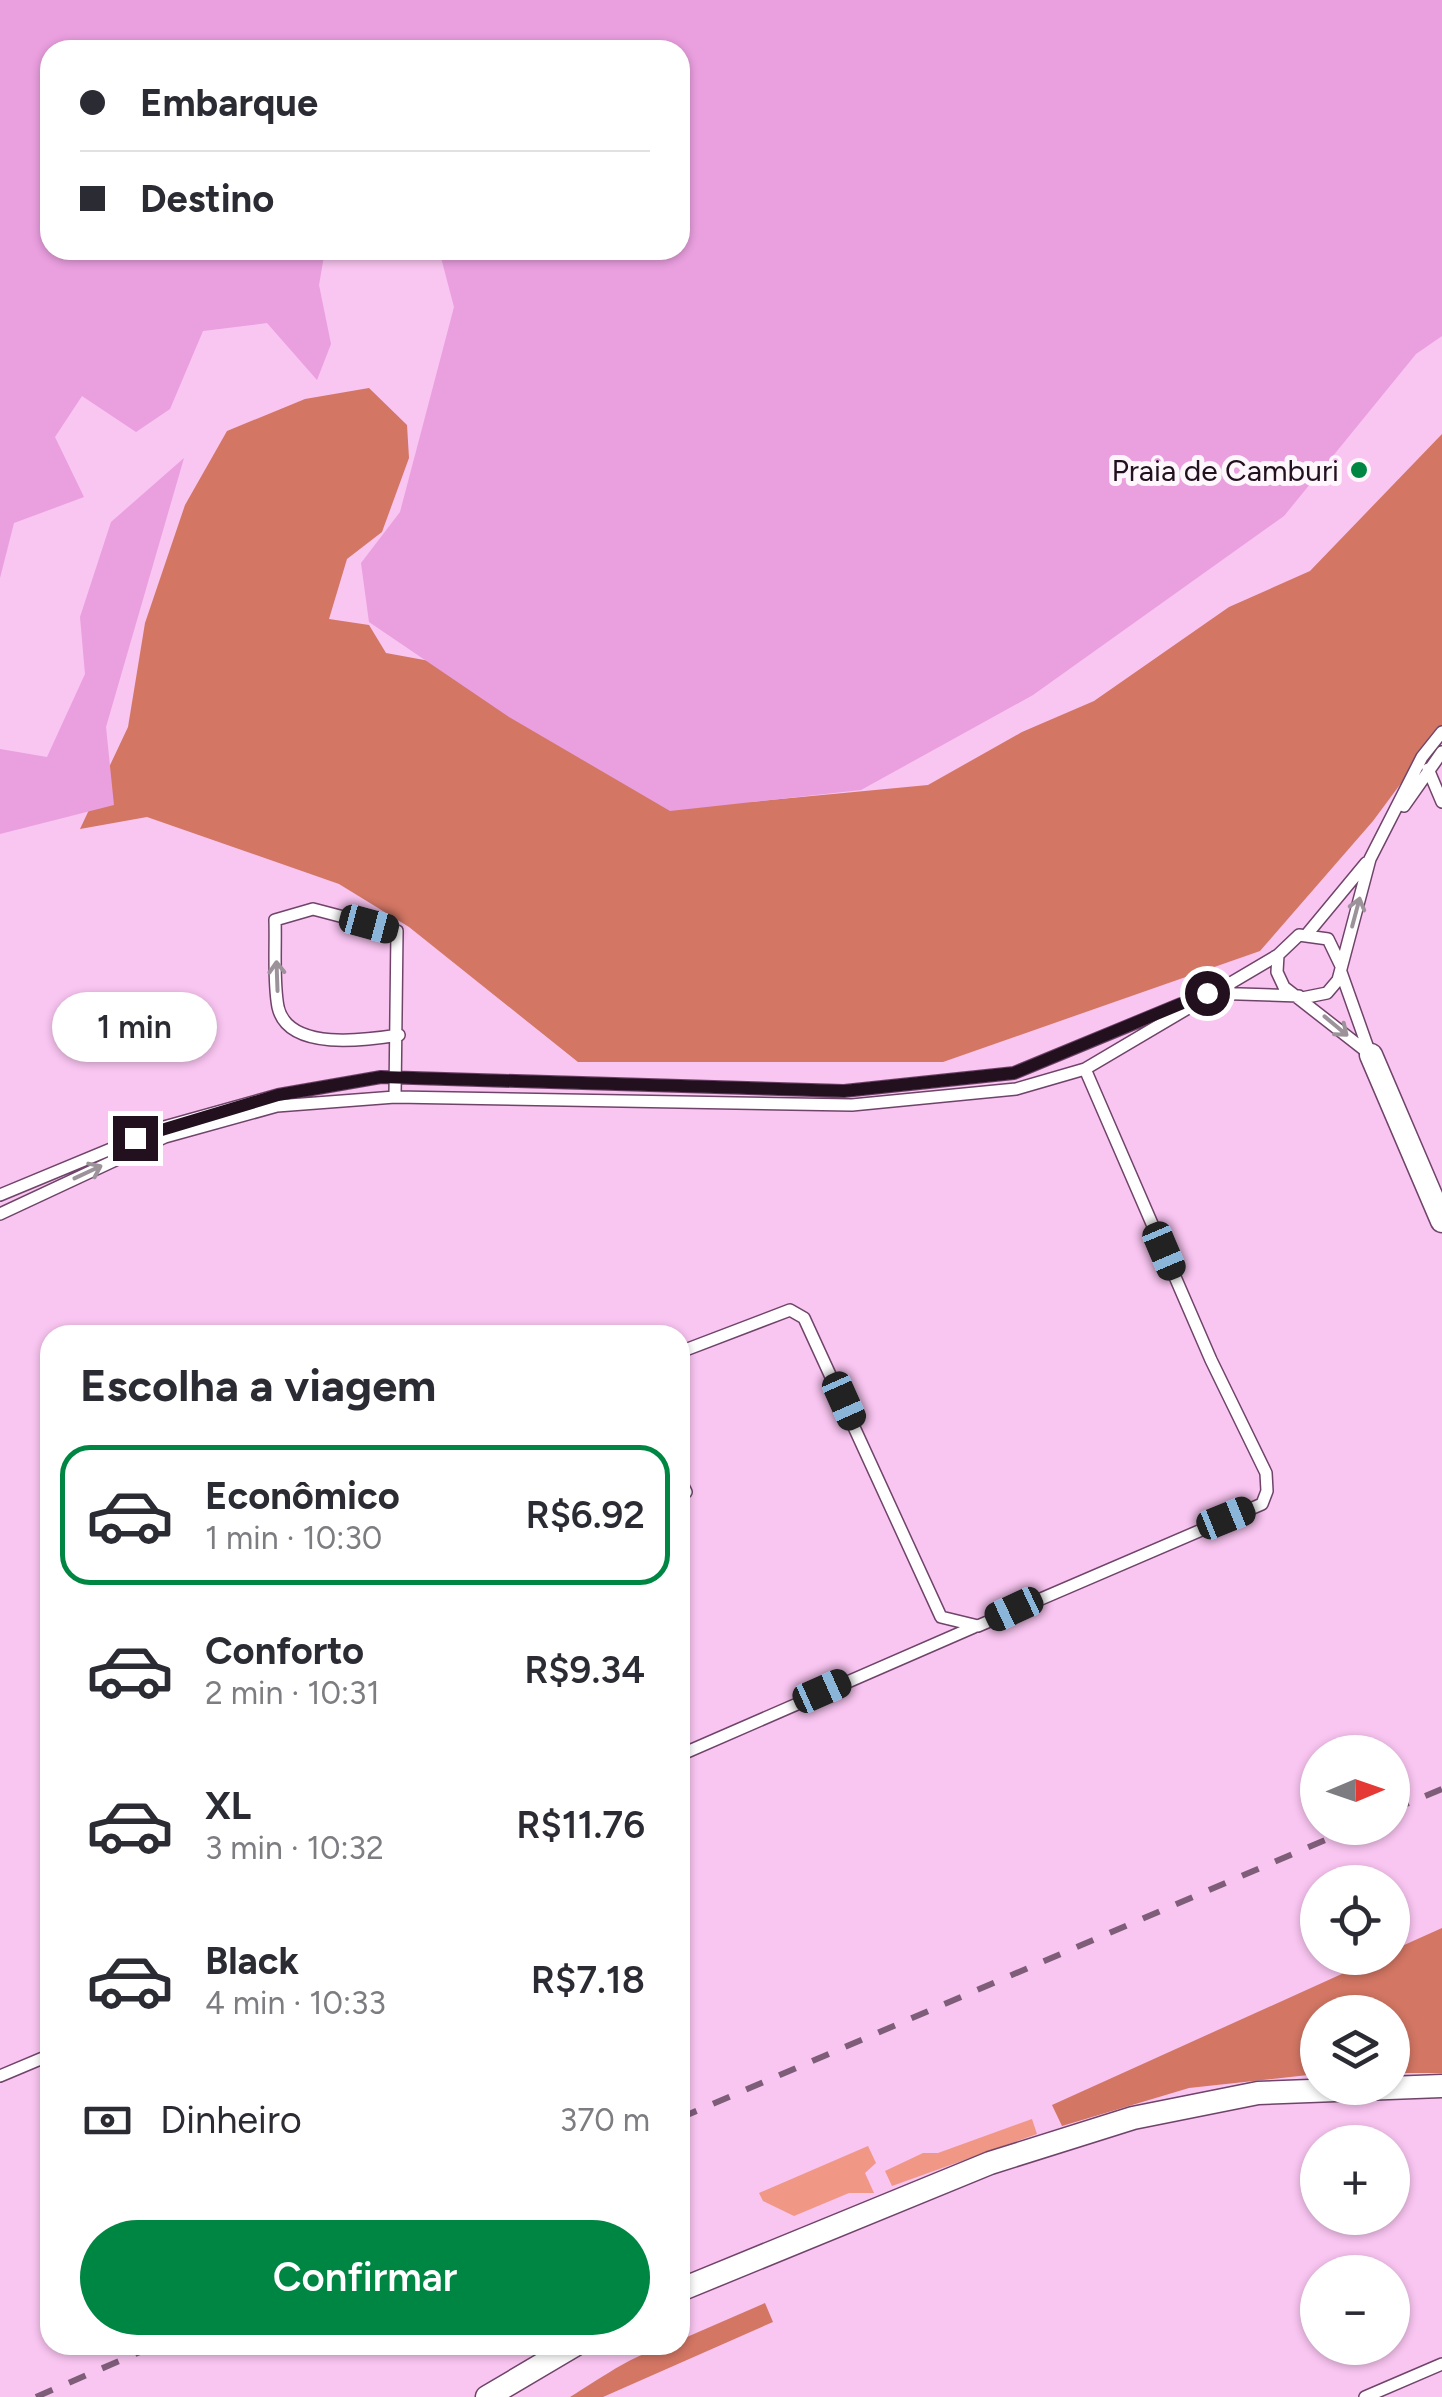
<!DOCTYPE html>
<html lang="pt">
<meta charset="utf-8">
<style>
body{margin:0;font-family:Figtree,sans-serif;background:#f2f2f3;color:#2b2b33;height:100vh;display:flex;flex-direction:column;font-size:38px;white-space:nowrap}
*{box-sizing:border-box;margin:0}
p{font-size:32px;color:#7c7c81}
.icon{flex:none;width:55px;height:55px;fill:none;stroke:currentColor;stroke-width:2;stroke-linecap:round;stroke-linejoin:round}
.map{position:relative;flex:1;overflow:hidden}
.side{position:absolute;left:40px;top:1325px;width:650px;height:1030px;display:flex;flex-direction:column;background:#fff;border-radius:30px;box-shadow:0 2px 8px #0004}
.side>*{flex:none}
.top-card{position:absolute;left:40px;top:40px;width:650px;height:220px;border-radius:30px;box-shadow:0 2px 8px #0004;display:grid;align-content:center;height:220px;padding:0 40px;background:#fff}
.needle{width:65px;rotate:88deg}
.controls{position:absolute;left:1300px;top:1735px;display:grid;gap:20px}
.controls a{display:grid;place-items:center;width:110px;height:110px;border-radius:50%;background:#fff;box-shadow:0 2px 8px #0004;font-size:50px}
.end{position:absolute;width:45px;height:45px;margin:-22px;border:12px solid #22101f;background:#fff;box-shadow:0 0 0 5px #fff}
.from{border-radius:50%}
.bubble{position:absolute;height:70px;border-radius:35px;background:#fff;box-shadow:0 2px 8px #0004;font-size:32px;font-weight:600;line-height:70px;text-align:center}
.car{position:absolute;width:30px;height:60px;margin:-30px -15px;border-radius:12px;box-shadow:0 0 8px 2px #0007;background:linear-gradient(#222 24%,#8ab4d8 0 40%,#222 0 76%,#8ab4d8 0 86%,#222 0)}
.top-card b{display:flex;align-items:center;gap:35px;height:95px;font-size:38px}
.top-card b+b{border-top:2px solid #e1e1e2}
.top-card i{width:25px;height:25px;background:#2b2b33}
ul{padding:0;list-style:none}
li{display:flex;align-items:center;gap:30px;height:140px;margin:0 20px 15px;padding:0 20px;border:5px solid transparent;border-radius:30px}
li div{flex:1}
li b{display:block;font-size:38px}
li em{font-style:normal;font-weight:600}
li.active{border-color:#008643}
li>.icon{width:90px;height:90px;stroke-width:1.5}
h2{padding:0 40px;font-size:45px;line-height:120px}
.pay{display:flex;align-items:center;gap:25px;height:110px;padding:0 40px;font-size:38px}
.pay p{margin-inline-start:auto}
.button{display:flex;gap:20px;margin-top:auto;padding:20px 40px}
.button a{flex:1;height:115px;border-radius:60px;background:#008643;color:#fff;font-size:40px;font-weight:600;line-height:115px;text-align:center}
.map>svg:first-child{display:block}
.green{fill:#f09785}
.forest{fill:#d37664}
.water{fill:#ea9fdf}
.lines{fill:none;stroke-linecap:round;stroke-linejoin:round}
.lane-casing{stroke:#70446a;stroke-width:14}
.street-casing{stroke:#70446a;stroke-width:25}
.lane{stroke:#fff;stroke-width:11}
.street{stroke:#fff;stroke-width:22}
.rail{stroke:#7d5d78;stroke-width:6;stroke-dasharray:18 18;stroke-linecap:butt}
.oneway{stroke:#9c939a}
.route{stroke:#22101f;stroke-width:12}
.poi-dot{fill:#008643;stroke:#fdf7fc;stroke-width:4}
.labels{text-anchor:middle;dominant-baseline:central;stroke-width:10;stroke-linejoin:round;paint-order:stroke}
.poi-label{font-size:30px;fill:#22101f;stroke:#fdf7fc;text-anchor:end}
</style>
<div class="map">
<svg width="1442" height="2397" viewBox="0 0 1442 2397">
<rect width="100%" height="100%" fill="#f9c5f1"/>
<path class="green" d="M1032 2119 1037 2134 892 2186 885 2171 923 2153H938Z
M868 2146 876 2163 865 2173 874 2193H849L794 2216 763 2201 759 2193Z"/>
<path class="forest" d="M369 388 407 425 409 458 382 532 347 559 329 619 369 625 386 653 446 664 675 792 750 802 928 785 1022 732 1094 701 1229 607 1310 571 1442 434V728L1373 821 1260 951 943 1062H578L409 927 339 884 147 817 80 829 128 727 145 623 185 505 227 431 305 399Z
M1442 1928V2073H1393L1392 2012H1318L1317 2074 1189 2088 1062 2126 1052 2105 1377 1958H1392L1393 1950Z
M765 2303 773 2322 603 2397H570C600 2379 645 2345 680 2345V2340Z"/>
<path class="water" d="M0 0H1442V336L1416 354 1284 516 1033 695 861 790 670 811 509 717 369 622 361 563 400 512 454 307 439 250H680V50H50V250H325L319 285 331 344 317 380 267 323 203 331 170 409 136 432 82 396 55 437 84 497 14 523 0 578Z
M184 458 106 727 114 805 0 834V749L47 757 85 674 80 617 111 522Z"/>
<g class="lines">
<defs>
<path id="lane" d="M1428 769 1442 802
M1404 806 1442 752
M1308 933 1366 863
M1278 955 1277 972 1284 987 1371 1055
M1341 972 1369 1051
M1208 993 1299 996
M1302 998 1327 993 1338 980 1370 859 1422 757 1442 732
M395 1097 397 931 313 909 275 920C276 947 273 980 278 1007 288 1052 367 1040 399 1035
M0 1195 164 1127 278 1095 381 1077 844 1091 1014 1073 1181 1004
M0 1214 165 1137 277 1106 395 1097 852 1105 1016 1089 1085 1069 1278 955 1299 935 1328 939 1341 966
M680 1352 790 1310 804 1318 941 1617 978 1626 1262 1504 1267 1491 1266 1473 1211 1360 1085 1069
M680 1480 686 1492
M680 1755 974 1627
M0 2076 50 2055
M1365 2397 1442 2364"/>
<path id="street" d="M1371 1055 1442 1221
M680 2290 990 2163 1133 2118 1258 2093 1442 2086
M487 2397 575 2345"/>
</defs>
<use href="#lane" class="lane-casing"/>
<use href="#street" class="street-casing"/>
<use href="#lane" class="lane"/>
<use href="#street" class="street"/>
<path class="rail" d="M1392 1810 1442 1789
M680 2118 1353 1828
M36 2397 156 2345"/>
</g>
<defs><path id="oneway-shaft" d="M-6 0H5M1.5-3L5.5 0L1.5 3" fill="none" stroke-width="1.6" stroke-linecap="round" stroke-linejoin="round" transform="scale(2.5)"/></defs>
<g class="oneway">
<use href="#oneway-shaft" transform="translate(1356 912) rotate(-75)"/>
<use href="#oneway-shaft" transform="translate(277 976) rotate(-92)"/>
<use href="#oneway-shaft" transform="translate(1336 1026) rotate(40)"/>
<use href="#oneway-shaft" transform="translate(88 1172) rotate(-25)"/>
</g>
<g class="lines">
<path class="route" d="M135 1138 278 1095 381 1077 844 1091 1014 1073 1207 993"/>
</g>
<circle class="poi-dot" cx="1359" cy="470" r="10"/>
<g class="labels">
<g class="poi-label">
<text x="1339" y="470">Praia de Camburi</text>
</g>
</g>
</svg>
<div class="controls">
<a><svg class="needle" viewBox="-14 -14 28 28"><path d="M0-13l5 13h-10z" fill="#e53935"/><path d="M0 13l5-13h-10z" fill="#7c7c81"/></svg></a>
<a><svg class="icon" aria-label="locate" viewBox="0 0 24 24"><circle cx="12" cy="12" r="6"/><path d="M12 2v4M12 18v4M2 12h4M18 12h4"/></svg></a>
<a><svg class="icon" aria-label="layers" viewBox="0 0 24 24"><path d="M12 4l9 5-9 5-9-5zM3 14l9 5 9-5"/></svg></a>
<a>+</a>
<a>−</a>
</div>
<i class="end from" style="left:1207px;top:993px"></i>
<i class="end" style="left:135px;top:1138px"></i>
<div class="bubble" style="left:52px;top:992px;width:165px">1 min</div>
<i class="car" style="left:369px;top:924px;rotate:105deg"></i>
<i class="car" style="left:1164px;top:1251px;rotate:157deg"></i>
<i class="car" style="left:844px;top:1401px;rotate:156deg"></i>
<i class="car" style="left:1226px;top:1518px;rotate:68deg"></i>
<i class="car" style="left:1014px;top:1609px;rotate:245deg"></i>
<i class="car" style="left:822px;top:1691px;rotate:66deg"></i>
<div class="top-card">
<b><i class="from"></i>Embarque</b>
<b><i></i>Destino</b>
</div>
<section class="side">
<h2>Escolha a viagem</h2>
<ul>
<li class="active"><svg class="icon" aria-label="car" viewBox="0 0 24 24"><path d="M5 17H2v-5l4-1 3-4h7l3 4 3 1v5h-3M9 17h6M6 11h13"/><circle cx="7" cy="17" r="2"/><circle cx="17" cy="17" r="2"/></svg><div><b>Econômico</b><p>1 min · 10:30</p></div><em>R$6.92</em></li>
<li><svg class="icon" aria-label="car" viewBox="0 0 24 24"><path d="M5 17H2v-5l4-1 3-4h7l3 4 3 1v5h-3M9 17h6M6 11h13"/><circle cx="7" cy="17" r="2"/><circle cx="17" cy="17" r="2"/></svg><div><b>Conforto</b><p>2 min · 10:31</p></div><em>R$9.34</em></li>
<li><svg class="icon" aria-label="car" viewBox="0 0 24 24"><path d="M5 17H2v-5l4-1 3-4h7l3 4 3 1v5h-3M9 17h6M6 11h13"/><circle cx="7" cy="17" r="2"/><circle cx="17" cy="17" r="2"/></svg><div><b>XL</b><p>3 min · 10:32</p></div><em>R$11.76</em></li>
<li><svg class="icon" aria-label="car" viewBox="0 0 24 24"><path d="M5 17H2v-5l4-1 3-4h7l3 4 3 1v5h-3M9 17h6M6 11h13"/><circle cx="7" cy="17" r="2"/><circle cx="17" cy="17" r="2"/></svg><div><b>Black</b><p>4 min · 10:33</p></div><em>R$7.18</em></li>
</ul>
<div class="pay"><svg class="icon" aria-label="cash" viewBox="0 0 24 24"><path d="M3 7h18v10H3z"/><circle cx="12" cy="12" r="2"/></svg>Dinheiro<p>370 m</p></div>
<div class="button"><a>Confirmar</a></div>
</section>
</div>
